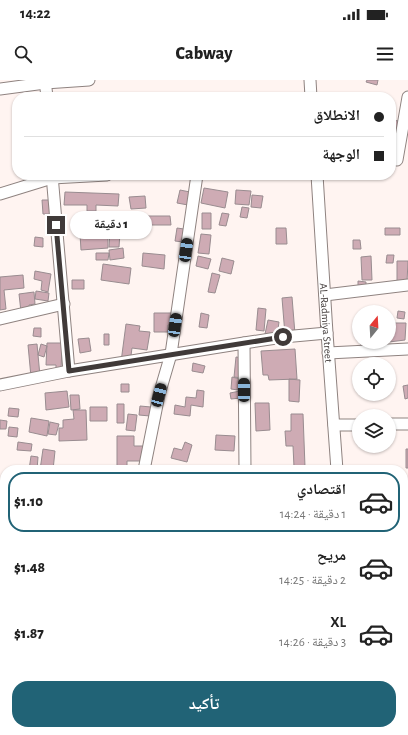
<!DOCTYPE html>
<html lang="ar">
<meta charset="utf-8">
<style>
body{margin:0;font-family:"Alegreya Sans","Noto Naskh Arabic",sans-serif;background:#f2f2f2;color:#222;direction:rtl;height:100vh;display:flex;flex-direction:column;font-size:15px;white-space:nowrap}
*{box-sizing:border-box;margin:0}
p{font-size:13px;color:#767676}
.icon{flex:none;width:22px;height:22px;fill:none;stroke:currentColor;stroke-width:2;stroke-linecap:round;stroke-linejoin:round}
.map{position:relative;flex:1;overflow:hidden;direction:ltr}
.drawer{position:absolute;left:0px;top:385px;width:408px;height:270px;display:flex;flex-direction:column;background:#fff;border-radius:16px 16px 0 0;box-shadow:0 1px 3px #0004;direction:rtl}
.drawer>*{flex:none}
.guide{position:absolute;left:12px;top:12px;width:384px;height:88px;border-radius:16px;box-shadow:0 1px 3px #0004;direction:rtl;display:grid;align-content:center;height:88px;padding:0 12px;background:#fff}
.needle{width:26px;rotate:18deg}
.buttons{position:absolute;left:352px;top:225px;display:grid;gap:8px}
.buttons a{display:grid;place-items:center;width:44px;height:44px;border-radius:50%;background:#fff;box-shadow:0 1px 3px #0004;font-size:20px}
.end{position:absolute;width:18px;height:18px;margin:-9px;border:5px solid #403a39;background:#fff;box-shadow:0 0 0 2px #fff}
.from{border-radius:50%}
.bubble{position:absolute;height:28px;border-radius:14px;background:#fff;box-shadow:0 1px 3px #0004;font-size:13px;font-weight:800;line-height:28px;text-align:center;direction:rtl}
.car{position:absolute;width:12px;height:24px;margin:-12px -6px;border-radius:5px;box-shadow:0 0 3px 1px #0007;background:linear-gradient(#222 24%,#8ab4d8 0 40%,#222 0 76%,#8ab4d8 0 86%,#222 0)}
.guide b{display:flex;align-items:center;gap:14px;height:38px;font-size:15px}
.guide b+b{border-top:1px solid #e0e0e0}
.guide i{width:10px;height:10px;background:#222}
ul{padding:7px 0 0;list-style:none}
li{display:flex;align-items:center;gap:12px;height:60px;margin:0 8px 6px;padding:0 4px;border:2px solid transparent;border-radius:16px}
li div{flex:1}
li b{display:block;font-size:15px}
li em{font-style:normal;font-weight:800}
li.on{border-color:#216376}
li>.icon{width:36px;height:36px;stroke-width:1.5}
.cta{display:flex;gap:8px;margin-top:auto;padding:8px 12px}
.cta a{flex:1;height:46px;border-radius:16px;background:#216376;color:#fff;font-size:16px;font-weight:800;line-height:46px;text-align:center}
.status{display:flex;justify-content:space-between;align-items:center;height:28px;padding:0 20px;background:#fff;direction:ltr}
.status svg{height:11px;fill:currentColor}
header{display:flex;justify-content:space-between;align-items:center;height:52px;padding:0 12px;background:#fff;font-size:18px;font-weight:800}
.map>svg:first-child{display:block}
.building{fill:#ceabb4;stroke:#998c90}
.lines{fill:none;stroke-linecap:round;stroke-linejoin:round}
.minor-casing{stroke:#8f8380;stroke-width:13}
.minor{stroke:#fff;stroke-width:11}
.route{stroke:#403a39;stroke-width:5}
.labels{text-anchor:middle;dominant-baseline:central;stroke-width:4;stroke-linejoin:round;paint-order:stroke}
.street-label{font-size:11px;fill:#403a39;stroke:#fff}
</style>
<div class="status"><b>14:22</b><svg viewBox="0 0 49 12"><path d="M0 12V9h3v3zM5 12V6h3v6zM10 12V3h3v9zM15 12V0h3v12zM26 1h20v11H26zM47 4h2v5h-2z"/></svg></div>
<header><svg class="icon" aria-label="menu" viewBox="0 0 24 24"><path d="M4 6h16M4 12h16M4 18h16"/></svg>Cabway<svg class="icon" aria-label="search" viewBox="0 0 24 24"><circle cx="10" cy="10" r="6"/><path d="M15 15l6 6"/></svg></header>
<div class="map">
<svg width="408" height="655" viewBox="0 0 408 655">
<rect width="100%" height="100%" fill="#fff4f1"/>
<path class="building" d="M367 0H378L377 5 366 2Z
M391 40 399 41 396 58 391 57Z
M204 108 228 112 225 128 201 123Z
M180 110 190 112 188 125 177 123Z
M236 110 251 111 249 125 235 124Z
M65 112 119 114 118 126 96 125V131H87V125H64Z
M252 115 263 116 261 128 251 127Z
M145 116 146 128 131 129 129 117Z
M42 120H50L51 134H43Z
M242 127 249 128 247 138 240 137Z
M103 133H111V144H103Z
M202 133H211V149H202Z
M222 133 229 134 226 146 219 145Z
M129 136 147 138 146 146 128 144Z
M148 136H170L171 145H148Z
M177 148 184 149 183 162 175 161Z
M276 148H286L287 164H276Z
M385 148H400V155H385Z
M110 152 120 153 119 167H109Z
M108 153V168L81 170 80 154Z
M201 154 211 155 209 174 198 173Z
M35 157 43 158V167L34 166Z
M353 160H360L361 169H353Z
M123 168 124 178 110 180 109 170Z
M96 173H109L108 180H96Z
M143 173 165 175 164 189 142 186Z
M387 175H394L393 183H386Z
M198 176 211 179 208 189 196 186Z
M371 176 372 200H362L361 177Z
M222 178 234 181 231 194 219 191Z
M397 181H408L407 202 397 201Z
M103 184 131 188 129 204 101 200Z
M35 191 51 194 48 212 41 210 42 201 34 199Z
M212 193 220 195 215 213 208 212Z
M23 195 24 208 4 210 6 229 0 230V197Z
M72 200H84V209H72Z
M358 201 366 202V209H358Z
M36 211 49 213 48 221 35 219Z
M34 212 35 224 29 225V231L21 232 19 214Z
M292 217 295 254 285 255 282 218Z
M258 228 266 229 264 251 256 250Z
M398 231 405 232 404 239 397 238Z
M154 233H174V245H168V252H154Z
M201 233 209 235 207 248 199 247Z
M268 240 279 242 277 256 265 254Z
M389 243H406L405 260 389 262Z
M126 244 140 246 139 251 150 252 147 270 132 268 130 283 121 282Z
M34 248H41V257L33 256Z
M104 254H109V265H104Z
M89 258 91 271 80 273 78 259Z
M361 262H369V270H361Z
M47 263H62L61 291H56V285H46Z
M37 264 40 296 31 297 28 265Z
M41 264 47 266 44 277 38 275Z
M295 269 297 299 269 300 268 295H263L261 271Z
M236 277 244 278 242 298 234 297Z
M193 283 205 286 203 293 192 291Z
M232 297 240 299 238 310 231 309Z
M289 299 300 300 299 322 289 321Z
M121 304H129V312H121Z
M408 305V318L405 319 403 306Z
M197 310 204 311 203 327 191 325 190 336 174 334 175 325 185 327 186 317 196 318Z
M67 311 69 327 46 330 45 313Z
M240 311 241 318 231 319 230 313Z
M70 315H79L80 329 71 330Z
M255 323H269L270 350 256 351Z
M117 324H124V343H117Z
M140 326 151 327 150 336 139 335Z
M90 327H107V341H90Z
M9 328 19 329 18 337 8 336Z
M73 330H86L87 360 59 361V348H63V340L74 339Z
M128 334 137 335 135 351 126 350Z
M291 334H303L305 387H294L293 366H286L285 351H291Z
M31 338 49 341 47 356 29 352Z
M0 340 7 341 6 349H0Z
M50 342 59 344 56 355 48 354Z
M9 347 18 348 17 357 8 356Z
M216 355 235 356 234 371 215 370Z
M117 356H134V366H143V381H127V386H117Z
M18 362 32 364 31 371 17 370Z
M185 362 192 365 187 382 171 378 174 368 182 370Z
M43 369 55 371 53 390H40Z
M406 369H408V388H406Z
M31 376 38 377 37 390H29Z
M3 458 5 459V485L0 484V467H2Z
M3 506 5 507V517H0Z
M403 563H408V572L403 571Z
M91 650H100L99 655H91Z
M382 650H391V655H382Z
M248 651 263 652V655H248Z"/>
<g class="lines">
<defs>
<g id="minor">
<path d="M45 0 47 17"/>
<path d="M310 0 311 17"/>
<path d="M0 9 45 3 89 0"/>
<path d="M397 80 408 17"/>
<path d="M52 95 69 291"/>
<path id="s1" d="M317 95 327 253 337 390"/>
<path d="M0 114 52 98 107 95"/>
<path d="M325 215 408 205"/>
<path d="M0 239 64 224"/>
<path d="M244 263 245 390"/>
<path d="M328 273 408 269"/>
<path d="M0 305 69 291 244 263 283 257 327 253"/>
<path d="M389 344H408"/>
<path d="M334 345H359"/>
<path d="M144 390 159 315 171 274 197 95"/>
<path d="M0 411H5"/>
<path d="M403 436H408"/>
<path d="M0 490H5"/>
<path d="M403 512H408"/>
<path d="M0 585H5"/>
<path d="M403 593H408"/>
<path d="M350 650V655"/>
<path d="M69 655V650"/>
</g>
</defs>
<use href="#minor" class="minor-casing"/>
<use href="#minor" class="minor"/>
</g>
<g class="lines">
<path class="route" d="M56 145 69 291 283 257"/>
</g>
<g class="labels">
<g class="street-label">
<text stroke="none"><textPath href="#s1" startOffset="148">AL-Radmiya Street</textPath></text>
</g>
</g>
</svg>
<div class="buttons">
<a><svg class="needle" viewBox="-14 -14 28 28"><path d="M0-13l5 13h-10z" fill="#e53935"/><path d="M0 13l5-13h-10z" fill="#767676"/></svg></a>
<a><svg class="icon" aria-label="locate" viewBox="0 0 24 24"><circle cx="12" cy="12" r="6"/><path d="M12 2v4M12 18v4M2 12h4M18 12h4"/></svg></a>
<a><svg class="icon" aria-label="layers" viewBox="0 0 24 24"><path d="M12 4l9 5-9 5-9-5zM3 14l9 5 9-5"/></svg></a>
</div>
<i class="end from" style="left:283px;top:257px"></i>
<i class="end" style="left:56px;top:145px"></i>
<div class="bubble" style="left:70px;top:131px;width:82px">1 دقيقة</div>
<i class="car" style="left:186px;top:170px;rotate:8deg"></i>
<i class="car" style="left:175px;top:245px;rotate:8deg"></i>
<i class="car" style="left:244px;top:310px;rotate:0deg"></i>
<i class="car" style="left:159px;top:315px;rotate:15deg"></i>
<div class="guide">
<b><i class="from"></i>الانطلاق</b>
<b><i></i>الوجهة</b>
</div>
<section class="drawer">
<ul>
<li class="on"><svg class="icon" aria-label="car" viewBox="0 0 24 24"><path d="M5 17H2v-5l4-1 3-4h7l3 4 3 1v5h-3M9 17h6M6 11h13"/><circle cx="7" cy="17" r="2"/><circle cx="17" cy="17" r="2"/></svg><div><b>اقتصادي</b><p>1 دقيقة · 14:24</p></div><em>$1.10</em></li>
<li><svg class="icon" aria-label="car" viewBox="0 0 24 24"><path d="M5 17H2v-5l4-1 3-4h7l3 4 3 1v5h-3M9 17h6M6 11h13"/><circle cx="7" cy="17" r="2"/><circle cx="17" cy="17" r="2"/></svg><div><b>مريح</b><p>2 دقيقة · 14:25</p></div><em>$1.48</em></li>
<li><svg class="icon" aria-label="car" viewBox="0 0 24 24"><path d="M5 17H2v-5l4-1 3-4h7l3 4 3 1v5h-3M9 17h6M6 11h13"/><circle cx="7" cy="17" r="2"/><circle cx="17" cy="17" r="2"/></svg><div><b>XL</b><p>3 دقيقة · 14:26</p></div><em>$1.87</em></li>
</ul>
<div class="cta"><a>تأكيد</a></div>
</section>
</div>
